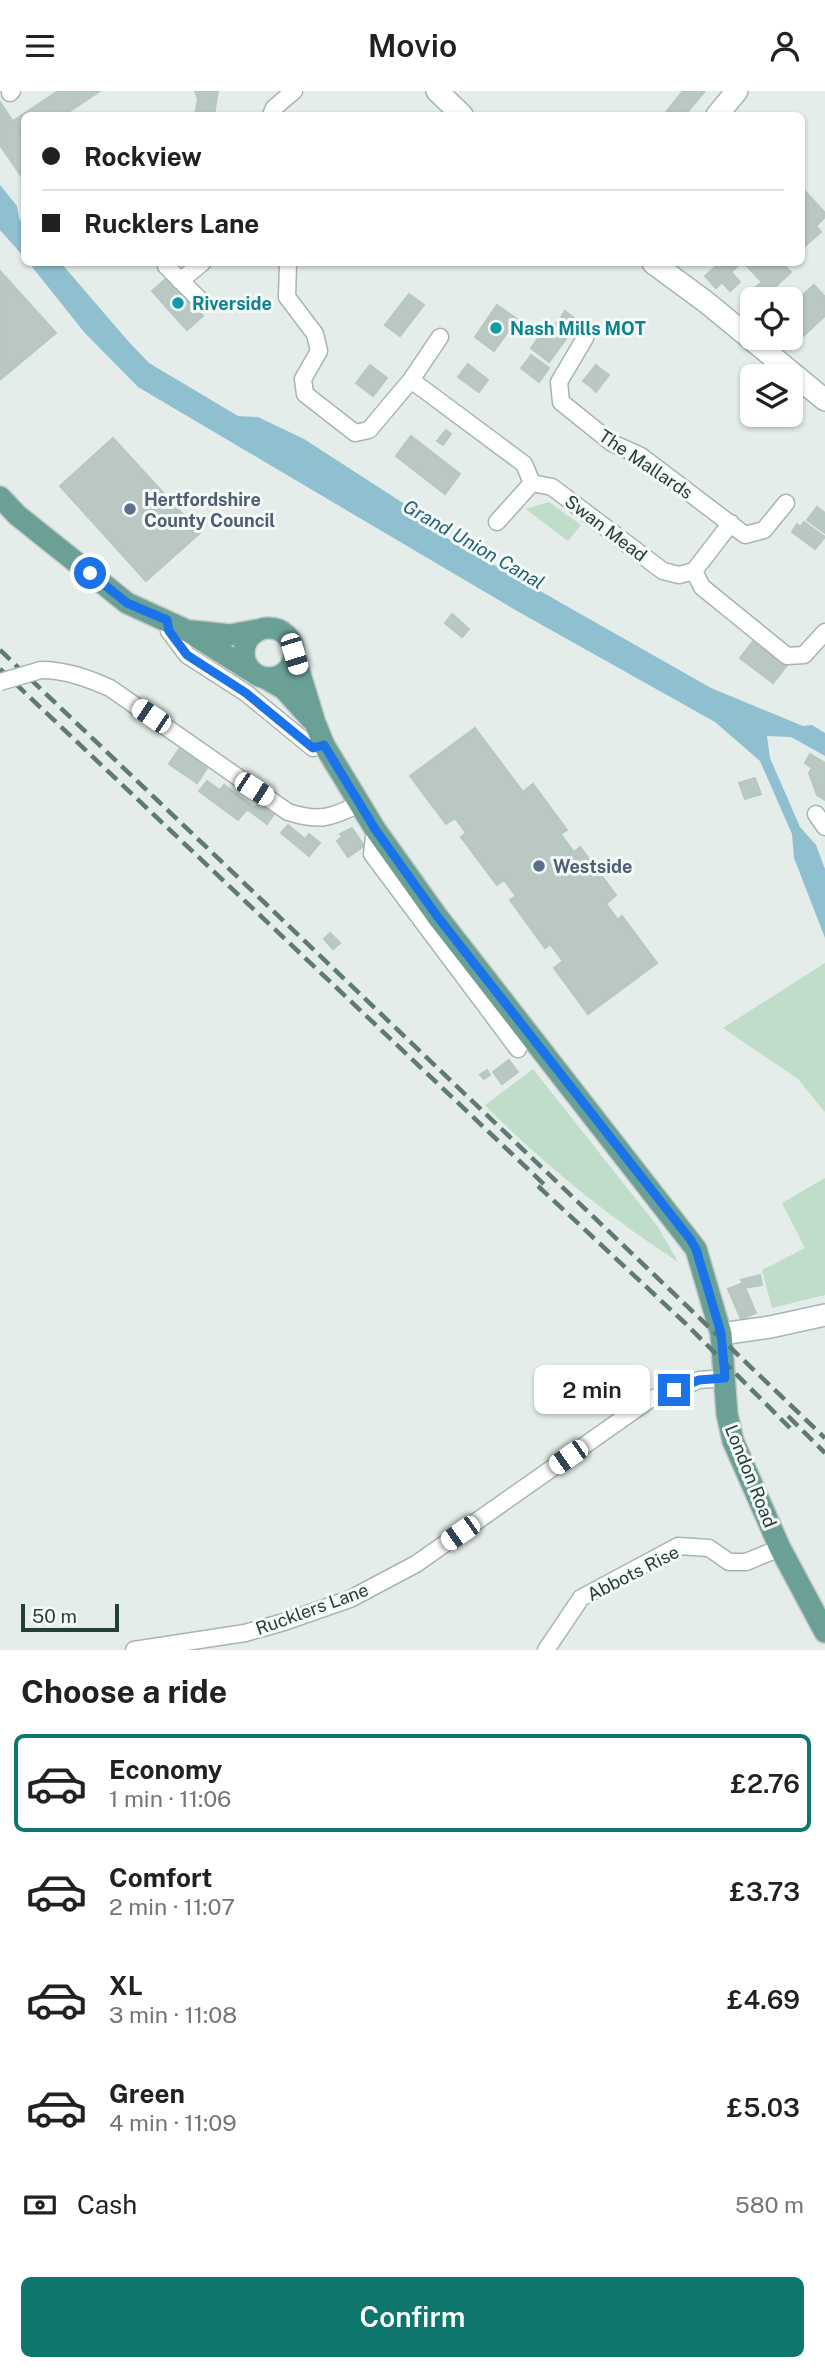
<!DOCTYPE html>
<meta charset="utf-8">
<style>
body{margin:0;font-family:"Public Sans",sans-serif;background:#f6f6f6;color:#202124;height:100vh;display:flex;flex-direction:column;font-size:26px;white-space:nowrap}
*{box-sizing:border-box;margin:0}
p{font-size:23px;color:#757577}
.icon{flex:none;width:38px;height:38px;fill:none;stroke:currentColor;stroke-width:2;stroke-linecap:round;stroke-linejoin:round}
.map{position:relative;height:1559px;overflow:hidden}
.side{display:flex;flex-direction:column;background:#fff;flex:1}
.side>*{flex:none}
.top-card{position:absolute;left:21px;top:21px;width:784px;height:154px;border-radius:10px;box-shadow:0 2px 5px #0004;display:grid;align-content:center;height:154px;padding:0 21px;background:#fff}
.fabs{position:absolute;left:740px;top:196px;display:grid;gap:14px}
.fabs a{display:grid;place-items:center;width:63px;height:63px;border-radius:10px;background:#fff;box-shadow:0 2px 5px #0004;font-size:35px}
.scale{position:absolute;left:21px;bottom:18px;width:98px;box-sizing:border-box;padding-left:7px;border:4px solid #243e39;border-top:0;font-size:19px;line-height:24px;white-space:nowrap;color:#243e39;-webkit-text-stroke:5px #f5faf8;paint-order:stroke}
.end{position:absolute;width:32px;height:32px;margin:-16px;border:9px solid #1a73e8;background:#fff;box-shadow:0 0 0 4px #fff}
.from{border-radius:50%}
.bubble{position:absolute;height:49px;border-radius:10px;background:#fff;box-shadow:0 2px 5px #0004;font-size:23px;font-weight:600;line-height:49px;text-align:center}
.car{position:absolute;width:21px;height:42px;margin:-21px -10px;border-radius:9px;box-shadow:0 0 5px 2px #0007;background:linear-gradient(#fff 24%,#345 0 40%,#fff 0 76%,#345 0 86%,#fff 0)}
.top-card b{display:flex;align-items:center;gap:24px;height:66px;font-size:26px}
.top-card b+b{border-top:2px solid #e0e0e0}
.top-card i{width:18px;height:18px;background:#202124}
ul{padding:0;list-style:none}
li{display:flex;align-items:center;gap:21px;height:98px;margin:0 14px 10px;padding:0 7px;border:4px solid transparent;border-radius:10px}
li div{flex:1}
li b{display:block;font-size:26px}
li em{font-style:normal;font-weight:600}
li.current{border-color:#0f766e}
li>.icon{width:63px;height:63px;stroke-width:1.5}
h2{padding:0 21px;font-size:32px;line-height:84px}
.pay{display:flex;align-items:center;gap:18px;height:77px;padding:0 21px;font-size:26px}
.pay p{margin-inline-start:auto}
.cta{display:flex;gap:14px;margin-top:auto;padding:14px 21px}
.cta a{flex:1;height:80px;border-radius:10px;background:#0f766e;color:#fff;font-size:28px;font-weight:600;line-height:80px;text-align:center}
header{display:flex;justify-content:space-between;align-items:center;height:91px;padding:0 21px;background:#fff;font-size:32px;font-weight:600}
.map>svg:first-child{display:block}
.green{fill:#bfddc9}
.water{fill:#8fc0cf}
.building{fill:#bac8c3;stroke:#b7c7c1;stroke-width:2}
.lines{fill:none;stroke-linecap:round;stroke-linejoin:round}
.street-casing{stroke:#a7b5b1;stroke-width:19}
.secondary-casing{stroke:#a3b8b3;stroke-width:24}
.primary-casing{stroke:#c2c9c8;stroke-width:24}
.street{stroke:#fff;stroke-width:16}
.secondary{stroke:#fff;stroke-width:21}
.primary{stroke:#6ba097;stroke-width:21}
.rail{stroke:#5f7974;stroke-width:4.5;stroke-dasharray:14 7;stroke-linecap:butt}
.street-bridge-casing{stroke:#a7b5b1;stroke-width:19;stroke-linecap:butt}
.street-bridge{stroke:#fff;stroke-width:16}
.route{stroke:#1a73e8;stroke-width:9}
.culture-dot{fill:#0f9aa8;stroke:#f5faf8;stroke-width:2.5}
.service-dot{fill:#5c6f8a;stroke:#f5faf8;stroke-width:2.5}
.labels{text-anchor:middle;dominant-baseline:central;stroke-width:6;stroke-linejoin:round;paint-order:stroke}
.culture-label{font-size:18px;font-weight:bold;fill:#0d838f;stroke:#f5faf8;text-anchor:start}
.street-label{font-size:18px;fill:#243e39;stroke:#f5faf8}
.service-label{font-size:18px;font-weight:bold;fill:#4e5e75;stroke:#f5faf8;text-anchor:start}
.water-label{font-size:19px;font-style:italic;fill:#216278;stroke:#f5faf8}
</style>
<header><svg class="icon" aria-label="menu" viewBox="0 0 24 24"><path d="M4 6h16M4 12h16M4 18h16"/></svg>Movio<svg class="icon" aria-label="person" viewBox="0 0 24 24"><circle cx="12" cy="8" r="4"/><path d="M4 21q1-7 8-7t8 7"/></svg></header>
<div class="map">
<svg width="825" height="1559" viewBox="0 0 825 1559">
<rect width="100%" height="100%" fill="#e4edea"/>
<path class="green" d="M549 411 581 434 568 450 526 418Z
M825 872V1021L798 988 723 937Z
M533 978 658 1136 678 1171C608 1125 543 1073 485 1014Z
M825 1087V1204L772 1217 762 1179 805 1157 782 1112Z"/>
<path class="water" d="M0 94 17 115 19 127 24 137V166L0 139Z
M29 172H61L128 250 149 272 238 325 258 326 304 348 417 421 422 433 711 597 803 635 812 634 825 642V665L791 646 767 645 770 667 800 736 816 754 825 778V847L794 767 792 743 760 670 715 631 517 520 138 296 84 241Z"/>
<path class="building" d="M58 0H100L64 24H24V47L13 30Z
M195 0H218L214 24H191L196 20 198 7Z
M683 0H705L685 24H670L666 21Z
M0 11 24 47V89L0 54Z
M803 98 825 122V126L816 135 821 141 805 155 802 151Z
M720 172H741L731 181 740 191 730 200 722 191 716 197 705 185Z
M744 172H787L784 174 791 181 772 199 780 208H752V213L746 205 762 191Z
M0 180 56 242 1 288 0 286Z
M168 186 203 225 187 239 152 200Z
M814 194 825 206V225L789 258 779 247H791V214Z
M409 203 424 214 400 245 385 234Z
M497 214 517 228 494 260 475 246Z
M565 220 579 231 574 238 560 228Z
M560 228 574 238 569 245 554 235Z
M548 234 566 248 549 271 531 257Z
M531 264 549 277 544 284 526 271Z
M526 271 544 284 539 291 521 277Z
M468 273 488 289 479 301 458 286Z
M370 274 387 287 373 305 356 292Z
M596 274 602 279 590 295 583 290Z
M602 279 609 284 596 301 590 295Z
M446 339 451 343 443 354 437 350Z
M411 345 460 383 445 403 396 365Z
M113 347 200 442 146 490 60 395Z
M817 416 825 422V442L807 429Z
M804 431 825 446 815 458 792 441 797 433 800 436Z
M452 523 469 538 462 546 445 532Z
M755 548 788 573 773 592 740 567Z
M475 637 523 701 533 693 567 739 561 743 564 748 574 761 580 756 616 804 606 813 618 829 622 825 657 872 588 923 554 877 563 870 550 853 545 857 510 809 516 805 504 789 497 794 461 746 466 742 455 727 446 733 410 685Z
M179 658 207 677 197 692 169 673Z
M810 663 825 672V709L817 704 809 682 812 677 805 672Z
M755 687 761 703 745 708 739 692Z
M207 690 220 699 224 694 255 717 258 712 274 723 267 733 247 718 238 729 199 700Z
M288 734 305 748 309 743 320 752 309 765 281 742Z
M352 737 364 755 348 766 337 750 342 746 340 743Z
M330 842 340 852 333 858 324 848Z
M509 969 518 981 502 993 493 981Z
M487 979 490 984 484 988 480 984Z
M760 1184 762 1194 745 1197 741 1189Z
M743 1192 756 1222 741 1228 728 1198Z"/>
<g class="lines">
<defs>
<path id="street" d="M10 2 12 0
M271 24 274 17 294 0
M288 172 287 206 315 243 319 260 303 288 305 303 355 342 369 339 411 289 440 246
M166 175 200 209
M180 190 202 172
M585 247 559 291 561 311 612 352 641 365 745 444 764 439 786 412
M411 289 524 373 532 392 552 396 663 480 679 484 694 480 731 432
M497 431 532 392
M694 480 702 496 787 565 804 564 825 541
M167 529 169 540 187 564 246 602 313 657 324 654
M41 579C66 579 87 587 110 597L288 721C319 731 331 727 359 713
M816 723 825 736
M375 738 372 763 518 958
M134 1559 245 1542 284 1531 350 1508 416 1473 649 1309 699 1289 725 1287
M546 1559 581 1507 678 1455 709 1457 729 1471H746L780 1457"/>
<path id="secondary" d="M437 0 462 24
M717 24 737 0
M653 172 706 211 825 309
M721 1243 770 1236 825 1224"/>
<path id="primary" d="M0 406 17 424 127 512 186 539 251 580
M244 562a25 25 0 1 1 50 0a25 25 0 1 1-50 0Z
M192 540 230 544 257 539
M294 563 315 632 324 654 375 738 437 825 696 1158 721 1243 727 1323 733 1350 780 1457 825 1541
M265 587 284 598 311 628"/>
</defs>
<use href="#street" class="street-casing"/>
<use href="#secondary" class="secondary-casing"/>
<use href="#primary" class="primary-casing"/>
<use href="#street" class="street"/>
<use href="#secondary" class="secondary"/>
<use href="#primary" class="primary"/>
<path class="rail" d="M0 559 825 1347
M0 578 549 1098
M538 1095 685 1232 790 1337
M788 1325 825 1362"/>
<defs>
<path id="street-bridge" d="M0 591 41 579"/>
</defs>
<use href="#street-bridge" class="street-bridge-casing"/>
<use href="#street-bridge" class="street-bridge"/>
</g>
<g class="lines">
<path class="route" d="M90 482 127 512 167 529 169 540 187 564 246 602 313 657 324 654 375 738 437 825 690 1148 696 1158 721 1242 725 1287 699 1289 674 1299"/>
</g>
<g class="culture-dot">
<circle cx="178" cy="212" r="7"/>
<circle cx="496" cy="237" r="7"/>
</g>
<g class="service-dot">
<circle cx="130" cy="418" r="7"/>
<circle cx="539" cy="775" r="7"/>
</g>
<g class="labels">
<g class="culture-label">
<text x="192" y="212">Riverside</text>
<text x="510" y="237">Nash Mills MOT</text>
</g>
<g class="street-label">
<text transform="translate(646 373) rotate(34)">The Mallards</text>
<text transform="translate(606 437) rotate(37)">Swan Mead</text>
<text transform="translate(751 1385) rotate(68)">London Road</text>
<text transform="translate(633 1482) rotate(-27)">Abbots Rise</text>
<text transform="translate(312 1518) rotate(-20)">Rucklers Lane</text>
</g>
<g class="service-label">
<text x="144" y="408">Hertfordshire<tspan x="144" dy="21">County Council</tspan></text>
<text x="553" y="775">Westside</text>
</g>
<g class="water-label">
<text transform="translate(474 453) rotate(30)">Grand Union Canal</text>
</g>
</g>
</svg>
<div class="fabs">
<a><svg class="icon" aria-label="locate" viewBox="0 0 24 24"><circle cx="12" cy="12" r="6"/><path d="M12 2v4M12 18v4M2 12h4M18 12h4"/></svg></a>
<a><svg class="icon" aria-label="layers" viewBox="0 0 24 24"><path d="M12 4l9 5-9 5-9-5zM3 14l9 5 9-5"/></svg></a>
</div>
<div class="scale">50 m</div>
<i class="end from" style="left:90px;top:482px"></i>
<i class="end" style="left:674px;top:1299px"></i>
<div class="bubble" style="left:534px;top:1274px;width:116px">2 min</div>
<i class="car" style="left:294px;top:563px;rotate:163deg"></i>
<i class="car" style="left:151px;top:625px;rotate:304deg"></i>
<i class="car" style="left:254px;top:698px;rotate:123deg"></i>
<i class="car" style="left:568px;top:1366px;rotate:235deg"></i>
<i class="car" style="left:460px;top:1442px;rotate:235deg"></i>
<div class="top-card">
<b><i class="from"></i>Rockview</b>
<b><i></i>Rucklers Lane</b>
</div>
</div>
<section class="side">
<h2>Choose a ride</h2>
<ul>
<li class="current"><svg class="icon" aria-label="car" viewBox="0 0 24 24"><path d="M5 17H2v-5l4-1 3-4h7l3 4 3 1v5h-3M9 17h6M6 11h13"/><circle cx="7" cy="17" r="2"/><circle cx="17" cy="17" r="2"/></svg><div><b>Economy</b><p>1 min · 11:06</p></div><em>£2.76</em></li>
<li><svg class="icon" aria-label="car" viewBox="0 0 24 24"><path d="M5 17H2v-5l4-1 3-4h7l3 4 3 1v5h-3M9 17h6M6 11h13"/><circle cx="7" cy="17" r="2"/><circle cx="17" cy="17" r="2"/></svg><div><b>Comfort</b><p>2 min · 11:07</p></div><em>£3.73</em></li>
<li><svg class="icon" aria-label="car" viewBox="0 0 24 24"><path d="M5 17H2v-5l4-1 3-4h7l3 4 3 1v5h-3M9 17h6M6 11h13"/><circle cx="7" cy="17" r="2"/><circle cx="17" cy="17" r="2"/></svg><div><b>XL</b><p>3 min · 11:08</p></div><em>£4.69</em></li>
<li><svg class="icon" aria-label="car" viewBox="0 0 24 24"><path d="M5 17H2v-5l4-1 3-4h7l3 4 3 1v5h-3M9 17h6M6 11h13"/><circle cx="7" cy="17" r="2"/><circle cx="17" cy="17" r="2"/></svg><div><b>Green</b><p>4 min · 11:09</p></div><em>£5.03</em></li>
</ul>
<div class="pay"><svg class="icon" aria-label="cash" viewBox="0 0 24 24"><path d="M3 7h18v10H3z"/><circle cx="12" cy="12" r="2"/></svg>Cash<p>580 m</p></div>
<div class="cta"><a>Confirm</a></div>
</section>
